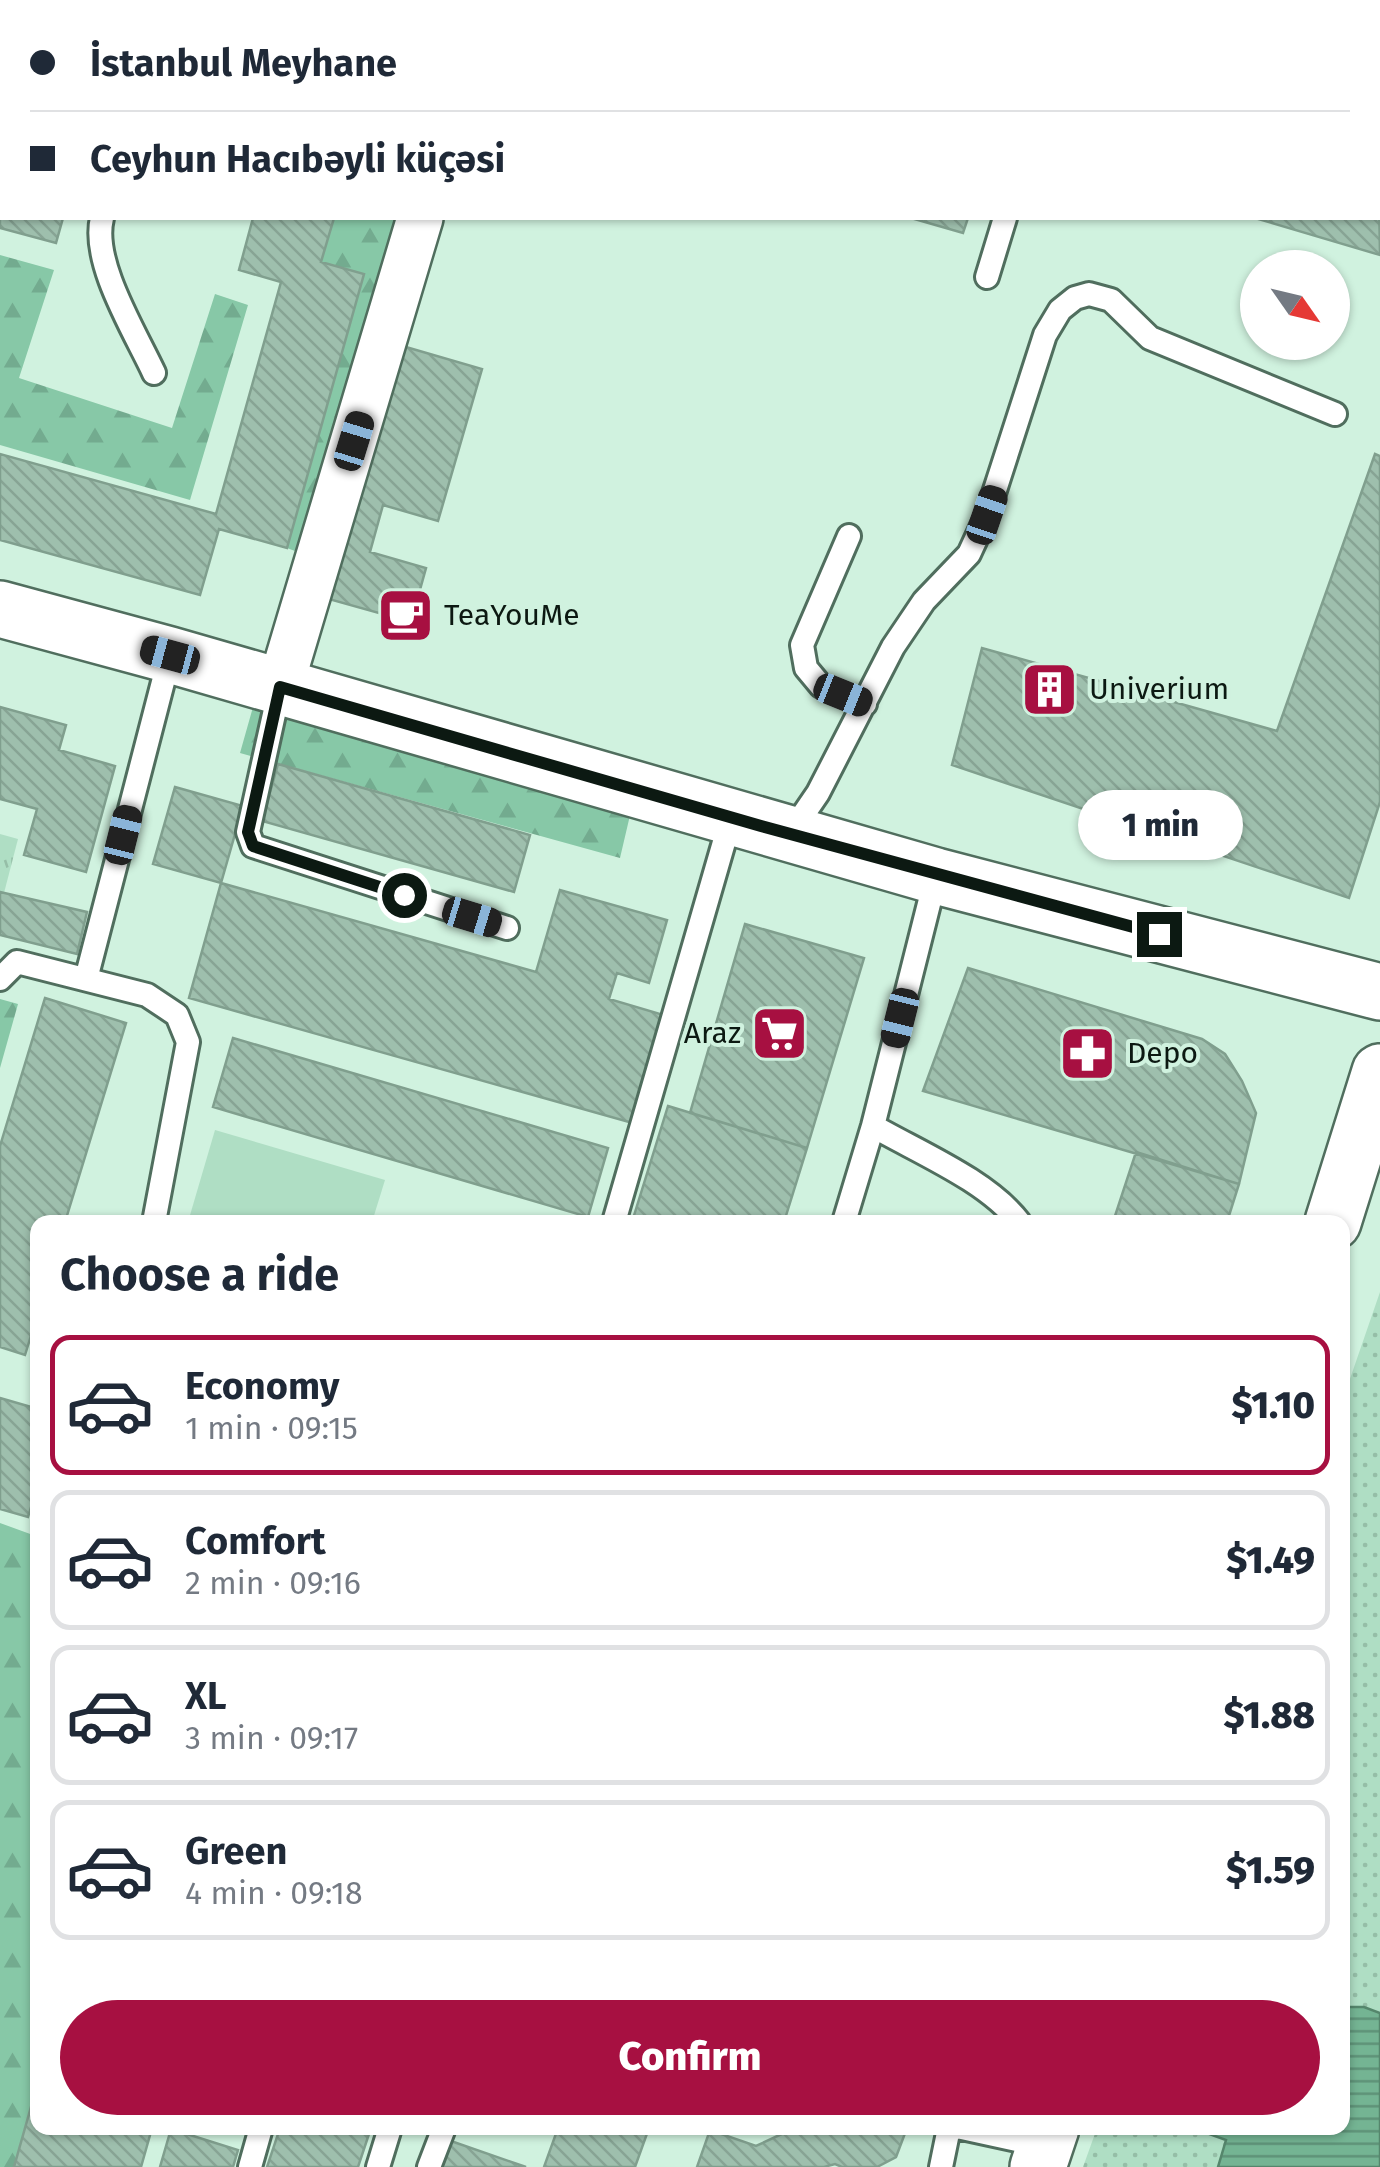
<!DOCTYPE html>
<meta charset="utf-8">
<style>
body{margin:0;font-family:"Fira Sans",sans-serif;background:#f6f6f7;color:#1f2937;height:100vh;display:flex;flex-direction:column;font-size:38px;white-space:nowrap}
*{box-sizing:border-box;margin:0}
p{font-size:32px;color:#747a83}
.icon{flex:none;width:55px;height:55px;fill:none;stroke:currentColor;stroke-width:2;stroke-linecap:round;stroke-linejoin:round}
.map{position:relative;flex:1;overflow:hidden}
.panel{position:absolute;left:30px;top:1215px;width:1320px;height:920px;display:flex;flex-direction:column;background:#fff;border-radius:20px;box-shadow:0 2px 8px #0004}
.panel>*{flex:none}
.guide{position:absolute;left:0px;top:0px;width:1380px;height:220px;box-shadow:0 2px 8px #0004;display:grid;align-content:center;height:220px;padding:0 30px;background:#fff}
.needle{width:65px;rotate:124deg}
.tools{position:absolute;left:1240px;top:250px;display:grid;gap:20px}
.tools a{display:grid;place-items:center;width:110px;height:110px;border-radius:50%;background:#fff;box-shadow:0 2px 8px #0004;font-size:50px}
.end{position:absolute;width:45px;height:45px;margin:-22px;border:12px solid #0c1912;background:#fff;box-shadow:0 0 0 5px #fff}
.from{border-radius:50%}
.bubble{position:absolute;height:70px;border-radius:35px;background:#fff;box-shadow:0 2px 8px #0004;font-size:32px;font-weight:800;line-height:70px;text-align:center}
.car{position:absolute;width:30px;height:60px;margin:-30px -15px;border-radius:12px;box-shadow:0 0 8px 2px #0007;background:linear-gradient(#222 24%,#8ab4d8 0 40%,#222 0 76%,#8ab4d8 0 86%,#222 0)}
.guide b{display:flex;align-items:center;gap:35px;height:95px;font-size:38px}
.guide b+b{border-top:2px solid #e0e1e3}
.guide i{width:25px;height:25px;background:#1f2937}
ul{padding:0;list-style:none}
li{display:flex;align-items:center;gap:30px;height:140px;margin:0 20px 15px;padding:0 10px;border:5px solid #e0e1e3;border-radius:20px}
li div{flex:1}
li b{display:block;font-size:38px}
li em{font-style:normal;font-weight:800}
li.on{border-color:#a71041}
li>.icon{width:90px;height:90px;stroke-width:1.5}
h2{padding:0 30px;font-size:45px;line-height:120px}
.primary-button{display:flex;gap:20px;margin-top:auto;padding:20px 30px}
.primary-button a{flex:1;height:115px;border-radius:60px;background:#a71041;color:#fff;font-size:40px;font-weight:800;line-height:115px;text-align:center}
.map>svg:first-child{display:block}
.grass{fill:url(#grass-tufts)}
.forest{fill:url(#forest-firs)}
.park{fill:url(#park-dots)}
.garden{fill:#afdec4}
.water{fill:url(#water-rules);stroke:#55866c;stroke-width:2.5}
.building{fill:url(#building-back-hatch);stroke:#809f8e;stroke-width:2.5}
.lines{fill:none;stroke-linecap:round;stroke-linejoin:round}
.lane-casing{stroke:#506e5e;stroke-width:28}
.street-casing{stroke:#506e5e;stroke-width:50}
.secondary-casing{stroke:#506e5e;stroke-width:60}
.lane{stroke:#fff;stroke-width:22}
.street{stroke:#fff;stroke-width:45}
.secondary{stroke:#fff;stroke-width:55}
.route{stroke:#0c1912;stroke-width:12}
.labels{text-anchor:middle;dominant-baseline:central;stroke-width:8;stroke-linejoin:round;paint-order:stroke}
.poi-label{font-size:30px;fill:#0c1912;stroke:#d0f2df;text-anchor:start}
</style>
<div class="map">
<svg width="1380" height="2167" viewBox="0 0 1380 2167">
<defs>
<pattern id="grass-tufts" width="24" height="20" patternUnits="userSpaceOnUse" patternTransform="scale(2.5)"><rect width="24" height="20" fill="#afdec4"/><path d="M3 7l-1-3M5 7V3M7 7l1-3M15 17l-1-3M17 17v-4M19 17l1-3" fill="none" stroke="#95bea7"/></pattern>
<pattern id="forest-firs" width="22" height="20" patternUnits="userSpaceOnUse" patternTransform="scale(2.5)"><rect width="22" height="20" fill="#87c8a7"/><path d="M5 1l3.5 6h-7zM16 11l3.5 6h-7z" fill="#73ab8f"/></pattern>
<pattern id="park-dots" width="8" height="8" patternUnits="userSpaceOnUse" patternTransform="scale(2.5)"><rect width="8" height="8" fill="#afdec4"/><path d="M2 2h.1M6 6h.1" fill="none" stroke="#95bea7" stroke-width="1.8" stroke-linecap="round"/></pattern>
<pattern id="water-rules" width="6" height="5" patternUnits="userSpaceOnUse" patternTransform="scale(2.5)"><rect width="6" height="5" fill="#74b493"/><path d="M0 2.5h6" fill="none" stroke="#5e9277"/></pattern>
<pattern id="building-back-hatch" width="6" height="6" patternUnits="userSpaceOnUse" patternTransform="scale(2.5)"><rect width="6" height="6" fill="#9ebfad"/><path d="M-1 5l2 2M0 0l6 6M5-1l2 2" fill="none" stroke="#87a494"/></pattern>
</defs>
<rect width="100%" height="100%" fill="#d0f2df"/>
<path class="grass" d="M0 834 18 839 4 893 0 892Z"/>
<path class="forest" d="M334 218H402L303 554 287 548 363 275 321 262Z
M0 255 54 270 19 378 172 428 215 294 248 305 190 500 0 445Z
M253 707 631 811 620 858 240 753Z
M0 999 18 1004 0 1068Z
M0 1523 33 1535 38 1524V2082L14 2167H0Z"/>
<path class="park" d="M1380 1292V2167H1083L1097 2128H1342V1402Z"/>
<path class="garden" d="M215 1130 385 1180 372 1222H188Z"/>
<path class="water" d="M1343 2007H1364L1380 2013V2167H1218L1226 2140 1193 2128H1342Z"/>
<path class="building" d="M52 0H135L134 2Z
M376 0H451L375 2Z
M520 0H652L661 2H519Z
M1378 140 1380 255 1255 218H1378Z
M0 149 2 218H63L56 243 0 228Z
M253 218H334L321 262 364 274 287 548 219 529 200 595 0 540V454L216 514 281 282 239 270Z
M911 218H968L963 233Z
M399 345 482 369 438 521 383 505 370 552 426 568 411 622 325 598Z
M1375 454 1380 456V802L1349 898 952 765 982 648 1277 731Z
M0 707 66 725 59 750 115 766 86 872 24 855 37 809 0 799Z
M278 764 530 835 514 892 262 821Z
M175 787 243 806 221 883 153 864Z
M221 883 536 972 560 890 667 920 649 983 617 973 609 999 667 1016 636 1124 189 998Z
M0 892 87 912 77 954 0 935Z
M745 924 864 958 807 1148 690 1113Z
M968 968 1202 1039 1225 1054 1242 1081 1256 1113 1239 1184 923 1091Z
M45 998 126 1023 65 1222H38V1313L25 1355 0 1347V1146Z
M233 1038 608 1148 588 1217 213 1107Z
M668 1106 807 1148 784 1222H632Z
M1136 1152 1239 1184 1227 1222H1113Z
M0 1398 38 1409V1484L28 1517 0 1509Z
M38 2082V2128H152L141 2167H14Z
M280 2128H371L358 2167H267Z
M558 2128H649L635 2167H544Z
M786 2128H907L896 2157 877 2167H842L835 2164 824 2167H697L710 2130 756 2146 784 2133Z
M171 2129 238 2150 233 2167H160Z
M448 2140 526 2167H439Z"/>
<g class="lines">
<defs>
<path id="lane" d="M163 2 164 0
M1071 2 1072 0
M0 91H2
M102 218C91 262 135 332 154 373
M987 277 1005 218
M849 536 802 645 806 668 821 686 865 704
M280 687 248 832 253 846 507 928
M790 834 818 793 893 647 924 601 969 554 987 515 1045 335 1060 310 1075 298 1089 294 1111 300 1150 338 1335 414
M0 979 17 962 147 995 177 1015 188 1042 154 1222
M86 979 170 655
M873 1126C918 1152 988 1181 1019 1222
M614 1222 731 818
M844 1222 873 1126 936 876
M962 2128 1045 2146
M250 2167 261 2128
M378 2167 390 2128
M429 2167 444 2128
M941 2167 949 2128"/>
<path id="street" d="M484 2 485 0
M280 687 420 218"/>
<path id="secondary" d="M0 609 170 655 936 876 1380 992
M1333 1222 1380 1072
M1038 2167 1051 2128"/>
</defs>
<use href="#lane" class="lane-casing"/>
<use href="#street" class="street-casing"/>
<use href="#secondary" class="secondary-casing"/>
<use href="#lane" class="lane"/>
<use href="#street" class="street"/>
<use href="#secondary" class="secondary"/>
</g>
<g class="lines">
<path class="route" d="M404 895 253 846 248 832 280 687 761 826 1159 934"/>
</g>
<defs>
<symbol id="cafe-square" viewBox="-11 -11 22 22"><rect x="-9" y="-9" width="18" height="18" rx="4" fill="#a71041" stroke="#d0f2df"/><path d="M-5.5-4.5H6V0H3Q3 3.5 0 3.5H-2.5Q-5.5 3.5-5.5 0ZM3-3.2v2h1.7v-2ZM-6 4.5H4V6H-6Z" fill="#fff"/></symbol>
<symbol id="building-square" viewBox="-11 -11 22 22"><rect x="-9" y="-9" width="18" height="18" rx="4" fill="#a71041" stroke="#d0f2df"/><path d="M-4-6H4V6H1V3H-1V6H-4ZM-2.5-4.3h1.7v1.8h-1.7ZM.8-4.3h1.7v1.8H.8ZM-2.5-1h1.7V.8h-1.7ZM.8-1h1.7V.8H.8Z" fill="#fff"/></symbol>
<symbol id="supermarket-square" viewBox="-11 -11 22 22"><rect x="-9" y="-9" width="18" height="18" rx="4" fill="#a71041" stroke="#d0f2df"/><path d="M-6-5.5h2.5l.6 2H6L4.5 2H-2.5L-4.4-4H-6ZM-1.5 3.2a1.3 1.3 0 1 0 .1 0ZM3 3.2a1.3 1.3 0 1 0 .1 0Z" fill="#fff"/></symbol>
<symbol id="pharmacy-square" viewBox="-11 -11 22 22"><rect x="-9" y="-9" width="18" height="18" rx="4" fill="#a71041" stroke="#d0f2df"/><path d="M-2-6h4v4h4v4h-4v4h-4v-4h-4v-4h4Z" fill="#fff"/></symbol>
</defs>
<g fill-rule="evenodd">
<use href="#cafe-square" x="374" y="584" width="63" height="63"/>
<use href="#building-square" x="1018" y="658" width="63" height="63"/>
<use href="#supermarket-square" x="748" y="1002" width="63" height="63"/>
<use href="#pharmacy-square" x="1056" y="1022" width="63" height="63"/>
</g>
<g class="labels">
<g class="poi-label">
<text x="444" y="615">TeaYouMe</text>
<text x="1089" y="689">Univerium</text>
<text x="741" y="1033" text-anchor="end">Araz</text>
<text x="1127" y="1053">Depo</text>
</g>
</g>
</svg>
<div class="tools">
<a><svg class="needle" viewBox="-14 -14 28 28"><path d="M0-13l5 13h-10z" fill="#e53935"/><path d="M0 13l5-13h-10z" fill="#747a83"/></svg></a>
</div>
<i class="end from" style="left:404px;top:895px"></i>
<i class="end" style="left:1159px;top:934px"></i>
<div class="bubble" style="left:1078px;top:790px;width:165px">1 min</div>
<i class="car" style="left:354px;top:441px;rotate:17deg"></i>
<i class="car" style="left:987px;top:515px;rotate:19deg"></i>
<i class="car" style="left:170px;top:655px;rotate:285deg"></i>
<i class="car" style="left:843px;top:695px;rotate:112deg"></i>
<i class="car" style="left:123px;top:835px;rotate:14deg"></i>
<i class="car" style="left:472px;top:917px;rotate:107deg"></i>
<i class="car" style="left:900px;top:1018px;rotate:194deg"></i>
<div class="guide">
<b><i class="from"></i>İstanbul Meyhane</b>
<b><i></i>Ceyhun Hacıbəyli küçəsi</b>
</div>
<section class="panel">
<h2>Choose a ride</h2>
<ul>
<li class="on"><svg class="icon" aria-label="car" viewBox="0 0 24 24"><path d="M5 17H2v-5l4-1 3-4h7l3 4 3 1v5h-3M9 17h6M6 11h13"/><circle cx="7" cy="17" r="2"/><circle cx="17" cy="17" r="2"/></svg><div><b>Economy</b><p>1 min · 09:15</p></div><em>$1.10</em></li>
<li><svg class="icon" aria-label="car" viewBox="0 0 24 24"><path d="M5 17H2v-5l4-1 3-4h7l3 4 3 1v5h-3M9 17h6M6 11h13"/><circle cx="7" cy="17" r="2"/><circle cx="17" cy="17" r="2"/></svg><div><b>Comfort</b><p>2 min · 09:16</p></div><em>$1.49</em></li>
<li><svg class="icon" aria-label="car" viewBox="0 0 24 24"><path d="M5 17H2v-5l4-1 3-4h7l3 4 3 1v5h-3M9 17h6M6 11h13"/><circle cx="7" cy="17" r="2"/><circle cx="17" cy="17" r="2"/></svg><div><b>XL</b><p>3 min · 09:17</p></div><em>$1.88</em></li>
<li><svg class="icon" aria-label="car" viewBox="0 0 24 24"><path d="M5 17H2v-5l4-1 3-4h7l3 4 3 1v5h-3M9 17h6M6 11h13"/><circle cx="7" cy="17" r="2"/><circle cx="17" cy="17" r="2"/></svg><div><b>Green</b><p>4 min · 09:18</p></div><em>$1.59</em></li>
</ul>
<div class="primary-button"><a>Confirm</a></div>
</section>
</div>
